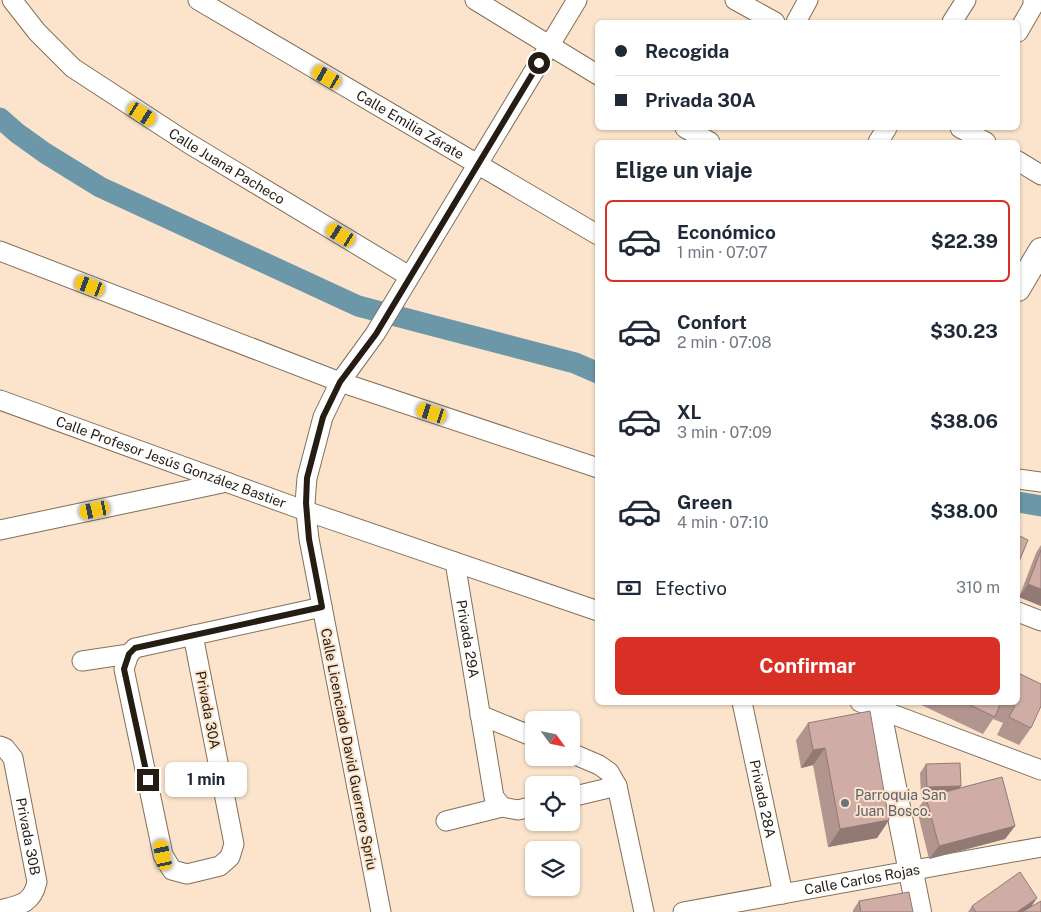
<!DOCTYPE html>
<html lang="es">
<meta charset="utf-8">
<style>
body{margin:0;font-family:"Public Sans",sans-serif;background:#f2f2f3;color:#1f2937;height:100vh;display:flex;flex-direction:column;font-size:19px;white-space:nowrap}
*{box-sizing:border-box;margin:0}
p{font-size:16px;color:#747a83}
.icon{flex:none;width:28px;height:28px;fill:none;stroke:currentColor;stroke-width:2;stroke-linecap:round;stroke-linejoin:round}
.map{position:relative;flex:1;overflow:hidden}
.sheet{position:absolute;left:595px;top:140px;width:425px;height:565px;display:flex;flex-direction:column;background:#fff;border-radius:8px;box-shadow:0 1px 4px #0004}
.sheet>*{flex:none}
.banner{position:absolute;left:595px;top:20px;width:425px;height:110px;border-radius:8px;box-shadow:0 1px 4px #0004;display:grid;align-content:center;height:110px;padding:0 20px;background:#fff}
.needle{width:32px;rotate:123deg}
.fabs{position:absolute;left:525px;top:711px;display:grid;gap:10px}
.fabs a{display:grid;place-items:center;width:55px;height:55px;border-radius:8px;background:#fff;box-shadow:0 1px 4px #0004;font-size:25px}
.end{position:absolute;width:22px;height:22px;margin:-11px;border:6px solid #251d14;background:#fff;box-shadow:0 0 0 2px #fff}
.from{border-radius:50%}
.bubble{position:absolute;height:35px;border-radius:8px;background:#fff;box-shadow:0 1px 4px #0004;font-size:16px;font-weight:700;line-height:35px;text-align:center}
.car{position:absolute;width:15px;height:30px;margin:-15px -8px;border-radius:6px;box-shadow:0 0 4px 1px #0007;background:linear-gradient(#f5c518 24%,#345 0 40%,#f5c518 0 76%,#345 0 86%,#f5c518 0)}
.banner b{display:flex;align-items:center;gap:18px;height:48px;font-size:19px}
.banner b+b{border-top:1px solid #e0e1e3}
.banner i{width:12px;height:12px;background:#1f2937}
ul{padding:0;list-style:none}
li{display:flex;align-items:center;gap:15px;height:82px;margin:0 10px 8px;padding:0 10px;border:2px solid transparent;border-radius:8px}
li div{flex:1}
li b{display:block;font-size:19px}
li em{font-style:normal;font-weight:700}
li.on{border-color:#d93025}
li>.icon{width:45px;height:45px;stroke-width:1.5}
h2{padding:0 20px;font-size:22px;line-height:60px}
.pay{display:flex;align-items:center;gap:12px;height:55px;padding:0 20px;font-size:19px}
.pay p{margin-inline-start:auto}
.primary-button{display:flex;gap:10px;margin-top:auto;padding:10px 20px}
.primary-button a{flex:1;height:58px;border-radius:8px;background:#d93025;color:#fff;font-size:20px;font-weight:700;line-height:58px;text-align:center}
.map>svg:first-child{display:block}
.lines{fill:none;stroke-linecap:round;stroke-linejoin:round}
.canal{stroke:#6c97a9;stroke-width:21}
.minor-casing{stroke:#836f59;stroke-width:21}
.tertiary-casing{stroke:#836f59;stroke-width:26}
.minor{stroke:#fff;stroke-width:19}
.tertiary{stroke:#fff;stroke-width:24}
.wall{fill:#b2958f}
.shaded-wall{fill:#917974}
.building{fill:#cfada6;stroke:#917974}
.route{stroke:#251d14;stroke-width:6}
.worship-dot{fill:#6b7280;stroke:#fbe4cb;stroke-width:2}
.labels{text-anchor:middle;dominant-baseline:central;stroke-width:4;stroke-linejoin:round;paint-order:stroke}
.street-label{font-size:14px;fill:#251d14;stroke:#fbe4cb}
.worship-label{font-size:14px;fill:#5b616d;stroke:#fbe4cb;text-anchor:start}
</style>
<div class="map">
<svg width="1041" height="912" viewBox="0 0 1041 912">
<rect width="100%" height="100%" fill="#fbe4cb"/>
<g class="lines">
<path class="canal" d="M0 118 17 133 45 153 100 187 358 306 575 363 598 373
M1018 502 1041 506"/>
<defs>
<g id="minor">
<path id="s1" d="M12 0 37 32 73 68 188 143 409 276"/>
<path id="s2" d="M198 0 598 235"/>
<path d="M475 0 598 75"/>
<path d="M735 0 775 22"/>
<path d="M796 22 808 0"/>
<path d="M952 22 966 0"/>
<path d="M1018 32 1033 6V0"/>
<path d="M685 128 710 142"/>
<path d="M960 128 986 142"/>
<path d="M878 142 887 128"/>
<path d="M1018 161 1041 175"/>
<path d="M0 251 340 382 598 468"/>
<path id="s3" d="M0 400 306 511 598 611"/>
<path d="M1018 479 1041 482"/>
<path d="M0 530 227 482"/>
<path id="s4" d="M455 562 494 797 502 807"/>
<path d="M1018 612 1041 621"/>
<path d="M129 654 124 669 163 855 172 870 187 874 220 866 230 857 234 844 193 635"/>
<path d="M82 661 129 654 135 648 322 607"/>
<path id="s5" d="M742 702 783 894"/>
<path d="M860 702 1041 770"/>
<path d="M480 715 534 737"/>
<path id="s6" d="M0 746 5 748 13 758 37 882C32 904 20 905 0 910"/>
<path d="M571 753 599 765 609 772 617 786 644 912"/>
<path d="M571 797 617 786"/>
<path d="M446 821 502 807 518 810 534 806"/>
<path d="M381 912 309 539 305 503 307 478 323 417 340 382 375 334 577 0"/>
<path id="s7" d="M683 912 1041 847"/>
</g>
<path id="tertiary" d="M1018 289 1041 250
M877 702 919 912"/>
</defs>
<use href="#minor" class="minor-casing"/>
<use href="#tertiary" class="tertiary-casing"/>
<use href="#minor" class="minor"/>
<use href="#tertiary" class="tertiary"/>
</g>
<path class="wall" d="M1041 545V606L1019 597 1036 553Z
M915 702H1018L1031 728 1019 745 997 735 1003 723 993 719 983 734Z
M808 723 889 820 877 838 828 847 813 765 801 768 796 740Z
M926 764 959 788 1015 826 1005 839 929 859 917 810 926 797 931 796H921L920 773Z
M859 901 913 912H853V910Z
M972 906 1031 907 1041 912H968Z"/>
<path class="shaded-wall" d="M1028 584 1041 589V606L1019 597Z
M825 748 813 765 801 768 813 750Z
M961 786 955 795 921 796 927 787Z
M889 820 877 838 828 847 840 829Z
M1015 826 1005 839 929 859 939 846Z
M1037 898 1031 907 1023 912H1017Z"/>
<path class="building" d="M1018 535 1028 540 1018 564Z
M1041 550V589L1028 584Z
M1018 673 1041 684V706L1031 728 1009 717 1015 706 1008 702H1018Z
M964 702H1001L995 717Z
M870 711 889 820 840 829 825 748 813 750 808 723Z
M960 763 961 786 927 787 926 764Z
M1002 777 1015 826 939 846 926 797Z
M1020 872 1037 898 1017 912H976L972 906Z
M909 892 913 912H861L859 901Z
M1041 901V912H1022Z"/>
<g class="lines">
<path class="route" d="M148 780 124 669 129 654 135 648 322 607 309 539 306 503 307 478 323 417 340 382 376 334 539 63"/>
</g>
<circle class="worship-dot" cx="845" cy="803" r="5"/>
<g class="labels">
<g class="street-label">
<text stroke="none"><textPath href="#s2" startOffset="246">Calle Emilia Zárate</textPath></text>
<text stroke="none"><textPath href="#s1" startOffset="274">Calle Juana Pacheco</textPath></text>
<text stroke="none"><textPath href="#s3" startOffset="182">Calle Profesor Jesús González Bastier</textPath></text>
<text stroke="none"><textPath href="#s4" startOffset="78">Privada 29A</textPath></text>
<text transform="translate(208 710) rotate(79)">Privada 30A</text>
<text transform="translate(349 749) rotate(79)">Calle Licenciado David Guerrero Spriu</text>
<text stroke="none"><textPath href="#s5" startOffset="99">Privada 28A</textPath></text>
<text stroke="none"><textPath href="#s6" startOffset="98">Privada 30B</textPath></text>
<text stroke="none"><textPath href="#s7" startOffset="182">Calle Carlos Rojas</textPath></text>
</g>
<g class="worship-label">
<text x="855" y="795">Parroquia San<tspan x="855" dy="16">Juan Bosco.</tspan></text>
</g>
</g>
</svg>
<div class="fabs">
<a><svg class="needle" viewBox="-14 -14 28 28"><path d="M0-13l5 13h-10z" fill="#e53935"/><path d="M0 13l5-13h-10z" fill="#747a83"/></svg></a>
<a><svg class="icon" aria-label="locate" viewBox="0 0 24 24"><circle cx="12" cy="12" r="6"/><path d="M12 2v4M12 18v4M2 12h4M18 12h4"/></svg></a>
<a><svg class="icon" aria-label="layers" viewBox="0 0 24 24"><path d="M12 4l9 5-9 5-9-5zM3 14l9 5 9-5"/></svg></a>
</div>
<i class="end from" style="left:539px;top:63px"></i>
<i class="end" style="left:148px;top:780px"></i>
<div class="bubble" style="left:165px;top:762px;width:82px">1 min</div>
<i class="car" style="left:327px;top:77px;rotate:300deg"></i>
<i class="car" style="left:142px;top:114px;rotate:122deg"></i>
<i class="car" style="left:341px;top:235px;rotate:301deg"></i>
<i class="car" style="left:90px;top:286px;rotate:291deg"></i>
<i class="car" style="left:432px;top:413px;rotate:288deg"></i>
<i class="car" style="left:95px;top:510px;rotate:258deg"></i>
<i class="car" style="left:163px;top:855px;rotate:348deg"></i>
<div class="banner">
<b><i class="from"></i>Recogida</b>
<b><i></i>Privada 30A</b>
</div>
<section class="sheet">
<h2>Elige un viaje</h2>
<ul>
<li class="on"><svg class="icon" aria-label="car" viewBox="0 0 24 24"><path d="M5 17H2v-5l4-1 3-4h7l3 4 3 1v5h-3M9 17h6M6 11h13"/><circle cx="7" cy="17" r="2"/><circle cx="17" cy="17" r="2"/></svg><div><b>Económico</b><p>1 min · 07:07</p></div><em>$22.39</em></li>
<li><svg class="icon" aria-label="car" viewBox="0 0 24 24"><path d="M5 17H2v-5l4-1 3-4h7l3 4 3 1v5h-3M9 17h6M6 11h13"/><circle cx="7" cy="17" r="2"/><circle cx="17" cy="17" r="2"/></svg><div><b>Confort</b><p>2 min · 07:08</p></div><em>$30.23</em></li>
<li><svg class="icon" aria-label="car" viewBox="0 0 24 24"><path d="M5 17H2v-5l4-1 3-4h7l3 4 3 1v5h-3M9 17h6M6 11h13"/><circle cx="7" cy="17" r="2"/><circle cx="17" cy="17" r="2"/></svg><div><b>XL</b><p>3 min · 07:09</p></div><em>$38.06</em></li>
<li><svg class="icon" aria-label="car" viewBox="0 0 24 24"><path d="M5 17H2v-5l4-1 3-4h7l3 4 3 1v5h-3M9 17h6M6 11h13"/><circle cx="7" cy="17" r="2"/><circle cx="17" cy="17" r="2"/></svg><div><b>Green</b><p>4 min · 07:10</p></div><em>$38.00</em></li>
</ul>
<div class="pay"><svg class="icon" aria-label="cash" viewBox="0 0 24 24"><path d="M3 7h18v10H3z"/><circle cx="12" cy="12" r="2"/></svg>Efectivo<p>310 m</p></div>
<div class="primary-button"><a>Confirmar</a></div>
</section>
</div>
